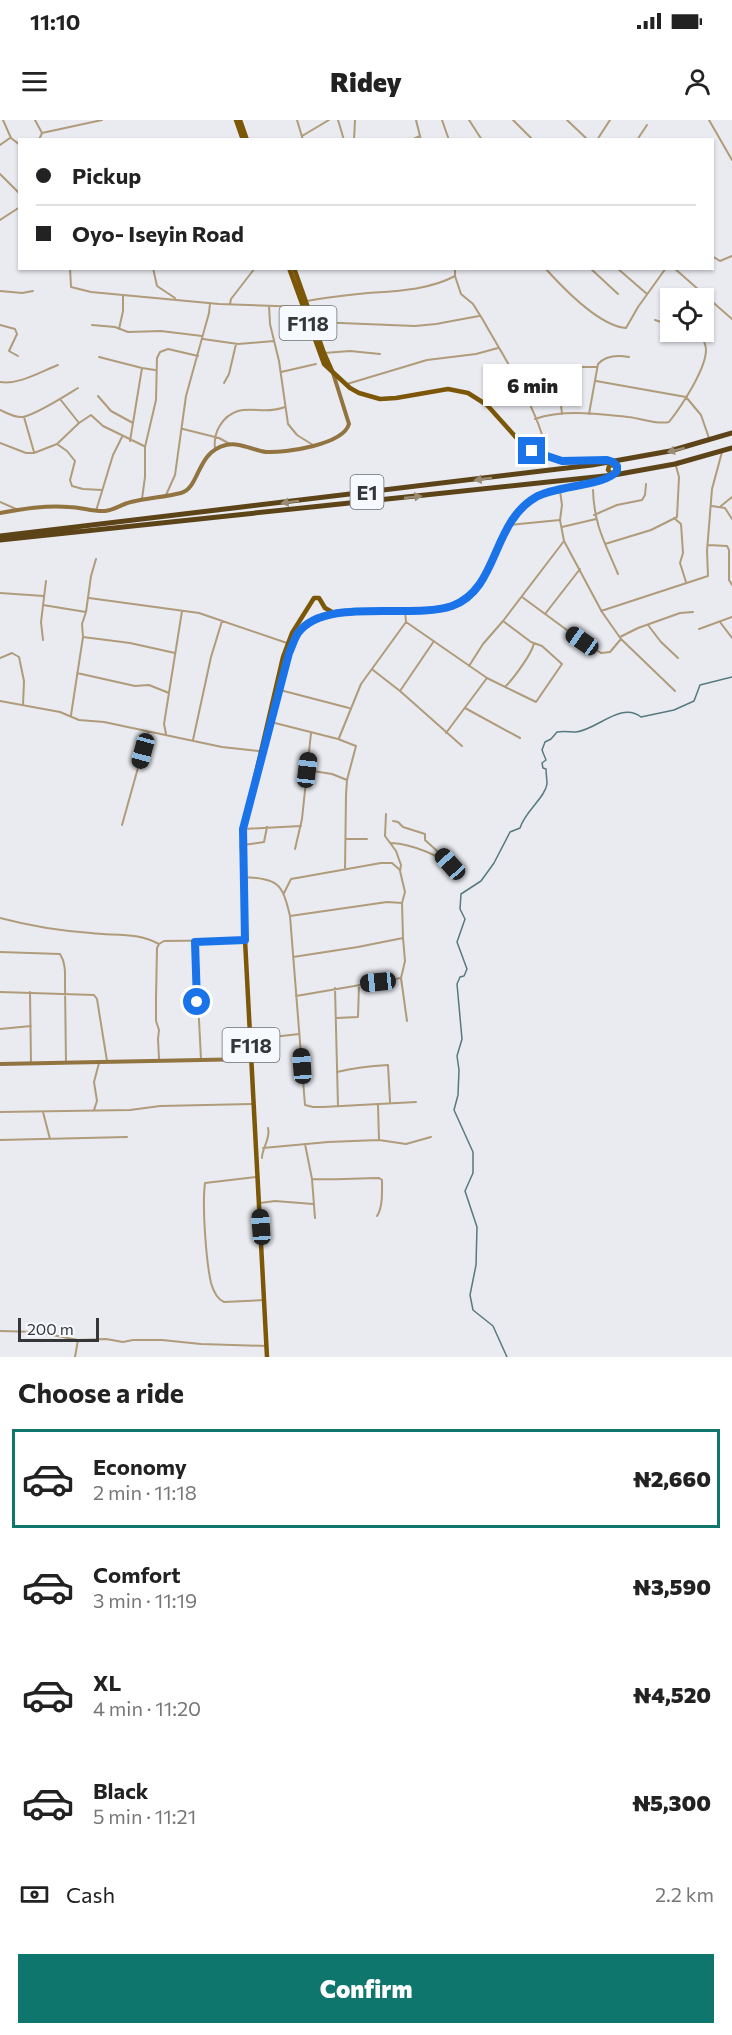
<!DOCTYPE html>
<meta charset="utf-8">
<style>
body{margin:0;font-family:Commissioner,sans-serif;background:#f2f2f2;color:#222;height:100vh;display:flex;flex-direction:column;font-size:22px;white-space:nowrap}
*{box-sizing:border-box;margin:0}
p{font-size:20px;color:#767676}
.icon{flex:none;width:33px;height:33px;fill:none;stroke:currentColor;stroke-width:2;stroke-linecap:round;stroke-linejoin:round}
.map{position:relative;height:1237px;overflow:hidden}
.sheet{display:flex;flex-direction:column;background:#fff;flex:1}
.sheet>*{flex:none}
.banner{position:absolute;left:18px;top:18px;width:696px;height:132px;border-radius:0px;box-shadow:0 2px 4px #0004;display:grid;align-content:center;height:132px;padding:0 18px;background:#fff}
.controls{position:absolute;left:660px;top:168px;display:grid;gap:12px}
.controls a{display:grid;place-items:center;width:54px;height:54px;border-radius:0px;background:#fff;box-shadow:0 2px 4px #0004;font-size:30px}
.scale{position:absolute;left:18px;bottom:15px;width:81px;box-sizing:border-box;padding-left:6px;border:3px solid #353638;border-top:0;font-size:16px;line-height:21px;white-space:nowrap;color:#353638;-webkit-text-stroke:4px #f6f9fe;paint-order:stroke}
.end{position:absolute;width:27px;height:27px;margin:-14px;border:8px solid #1a73e8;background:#fff;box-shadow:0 0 0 3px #fff}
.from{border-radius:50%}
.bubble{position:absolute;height:42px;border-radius:0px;background:#fff;box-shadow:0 2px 4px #0004;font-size:20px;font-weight:800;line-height:42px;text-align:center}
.car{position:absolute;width:18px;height:36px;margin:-18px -9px;border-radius:8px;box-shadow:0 0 4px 2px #0007;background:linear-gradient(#222 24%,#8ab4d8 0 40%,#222 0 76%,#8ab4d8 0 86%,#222 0)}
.banner b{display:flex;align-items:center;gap:21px;height:57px;font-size:22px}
.banner b+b{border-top:2px solid #e0e0e0}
.banner i{width:15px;height:15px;background:#222}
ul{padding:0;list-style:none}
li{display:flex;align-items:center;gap:18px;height:99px;margin:0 12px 9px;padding:0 6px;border:3px solid transparent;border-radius:0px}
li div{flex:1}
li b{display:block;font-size:22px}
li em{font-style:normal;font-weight:800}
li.on{border-color:#0f766e}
li>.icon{width:54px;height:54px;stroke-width:1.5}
h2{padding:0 18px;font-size:27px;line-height:72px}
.pay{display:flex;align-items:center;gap:15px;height:66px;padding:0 18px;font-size:22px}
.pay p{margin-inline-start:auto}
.button{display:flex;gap:12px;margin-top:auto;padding:12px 18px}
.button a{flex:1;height:69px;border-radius:0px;background:#0f766e;color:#fff;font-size:24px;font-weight:800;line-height:69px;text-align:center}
.status{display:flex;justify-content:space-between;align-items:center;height:42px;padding:0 30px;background:#fff;direction:ltr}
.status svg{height:16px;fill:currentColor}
header{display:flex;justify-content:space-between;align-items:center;height:78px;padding:0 18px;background:#fff;font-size:27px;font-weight:800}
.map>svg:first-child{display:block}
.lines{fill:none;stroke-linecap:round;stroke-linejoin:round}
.stream{stroke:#567a7d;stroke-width:1.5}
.street{stroke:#b09b7a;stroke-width:2}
.secondary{stroke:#927441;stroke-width:4}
.primary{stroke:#7d5708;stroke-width:4.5}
.highway{stroke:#5d4418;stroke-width:5}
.oneway{fill:#9a8c74}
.route{stroke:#1a73e8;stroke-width:8}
.labels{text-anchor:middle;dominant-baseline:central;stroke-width:4.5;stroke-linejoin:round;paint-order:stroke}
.shield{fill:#f6f9fe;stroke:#6f7073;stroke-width:1.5}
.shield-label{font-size:20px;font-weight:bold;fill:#353638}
</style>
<div class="status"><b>11:10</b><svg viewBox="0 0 49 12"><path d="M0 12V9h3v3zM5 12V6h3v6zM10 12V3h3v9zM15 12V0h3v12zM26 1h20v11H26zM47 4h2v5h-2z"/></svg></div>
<header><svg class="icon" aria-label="menu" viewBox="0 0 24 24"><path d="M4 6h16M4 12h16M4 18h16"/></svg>Ridey<svg class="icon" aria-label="person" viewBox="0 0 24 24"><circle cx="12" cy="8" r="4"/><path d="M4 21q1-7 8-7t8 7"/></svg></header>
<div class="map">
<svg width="732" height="1237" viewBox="0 0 732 1237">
<rect width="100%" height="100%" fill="#e9ebf1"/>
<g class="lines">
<path class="stream" d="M507 1237 493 1206 473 1190 470 1175 476 1145 477 1107 465 1071 473 1053V1032L454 990 458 975 459 950 457 936 462 919 457 864 460 857 464 856 467 849 457 822 465 799 460 789 461 774 481 761 494 743 510 712 520 708C525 691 545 678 547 664 547 659 546 654 546 649L543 648 542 643 546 640 542 630 545 622 551 619 557 612C563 611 570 612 576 612 597 610 621 581 641 597L674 590 694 581 700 565 732 557"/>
<path class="street" d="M3 0 11 18 20 25
M35 0 42 13
M297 0 303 20
M338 0 344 20
M416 0 421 20
M442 0 449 20
M469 0 482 20
M513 0 533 20
M567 0 588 20
M709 0 732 40
M42 13 102 0
M302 16 329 0
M39 20 42 13
M354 20 355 0
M411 20 420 16
M597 20 610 0
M637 20 647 5
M0 25 10 18
M0 54 20 74
M0 100 20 87
M712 136 720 141 732 136
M70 148 71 167 91 172 219 184 303 187
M153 148 157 166 175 178
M545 148C563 168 600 206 626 208L638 187 666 148
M590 148 618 174
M617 148 647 174
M674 148 732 199
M455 156 461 174 473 184 483 200C499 229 549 306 545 337
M0 171 22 173 33 171
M307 181C327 177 347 175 368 173 397 171 429 170 455 156V148
M230 184 231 179 255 148
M269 186 270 204 279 241 288 304 297 315 313 325
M704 193 710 180
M655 200 670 205
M315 202 415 206 436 204 479 196
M0 205 15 209 17 214 9 231 18 236
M92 205 115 207 128 212 161 211 202 216
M119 209 123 191V176
M203 219 238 224 274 221
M324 233 350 231 380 234
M99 237 142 248 155 250
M563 247H597
M281 252 316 244
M558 259 562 294
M596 261 686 277 701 295 709 318
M0 262C19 265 40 252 58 245
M224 263 229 254 236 224
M347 264 427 240 476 234 498 228
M98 276 111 291 133 303
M60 279 79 303
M0 290C7 293 15 298 23 297 37 294 65 276 78 268
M589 294 598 244C606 235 618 235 629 237
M24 297 34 332
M535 299C564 289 598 294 628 297 641 298 656 305 669 302 681 287 706 249 706 230 706 224 702 218 701 212
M183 309 219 318 230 324
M130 321 142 248
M0 323 26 333H34L57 324 79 303 91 295 103 306 144 326
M57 324 67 331 75 341 70 360 72 366 83 369 102 370
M215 328C213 313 222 296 238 291 252 287 268 294 285 287
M593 370C594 405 605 423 618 454
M560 371 562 385 560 400 564 421 602 492 621 519 675 571
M166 375 175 355 186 276 209 193 210 183
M142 379 145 357V327L156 280 157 238 160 232 168 229 198 236
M0 382 16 389
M712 386 725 388 732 399
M721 386 732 377
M96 391 113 335 122 317
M594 395 617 385 642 380 645 375 646 364
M674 398 681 404 683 433 680 443 686 462
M509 405 560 400
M562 407 596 399
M605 424 651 410 677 397 679 357 676 346
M708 425 727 426 729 430V460L732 465
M0 473 44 476
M522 477 571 513 601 533 610 532 621 519
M89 478 199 493 287 523
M43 485 86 492
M601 491 708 456 707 431 712 369 722 332
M545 494 580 449
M406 502 487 558 536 582 562 544 542 526 531 522 503 501
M720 502 732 518
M648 505 661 522 678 538
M699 509 732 497
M83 517 130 523 175 533
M620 517 638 508 680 493 693 492
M43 520 41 502 46 461
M0 538 12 533 19 537 24 561 23 585
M469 546 483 524 503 501 564 421
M373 550 400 571 462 626
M77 553 135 566 149 565 169 573
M505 567C513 559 532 534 534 523
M280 570 349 588
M400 571 434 521
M0 581 60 592 79 600 104 602 222 627 259 631
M465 588 520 618
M71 595 83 517 82 504 86 492 91 456 96 439
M271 602 338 619 356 626 347 660 346 675 345 750
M446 613 487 558
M166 614 164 604 182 491
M339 618 361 564 406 502 405 491
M193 620 211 537 222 501
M307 650 332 654 347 660
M386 694 385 716 396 731 401 745 400 751 405 772 402 783 403 818 405 841 401 858 407 901
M393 701 398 702 403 707 425 714V720L446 739
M122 705 148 612
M244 709 301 706
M346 719H367
M391 723C412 724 444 736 458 753
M243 725 264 722 267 707
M295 729 302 699 311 613
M243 757C278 759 282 762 290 796L305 985 313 987H323L416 982
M284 773 291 759 381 743H392L400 750
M290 796 387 782 402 783
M0 798C30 806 61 811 91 813 115 816 137 812 159 824L164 821 245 820
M195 822 201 939
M0 832 60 834C66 843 65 854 65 865L66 943
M293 837 358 827 403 818
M335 868 338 986
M0 872 94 875 97 879 107 941
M30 872 31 943
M296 876 401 858
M336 898 358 897 359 865
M0 909 31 906
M252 915 264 918 299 914
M159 939 158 919 159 910 156 901V878L157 828 159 824
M337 952C354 948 371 946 388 945L390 982
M378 985 379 1020
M94 990 97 981 94 962 99 943
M0 992 130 990 160 986 252 984
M43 992 50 1019
M0 1020 127 1017
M305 1024 312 1059 315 1098
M263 1028 328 1022 379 1020 406 1024 431 1017
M262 1038C262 1027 271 1019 268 1008
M256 1057 205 1063C202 1086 206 1140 211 1163 213 1170 217 1179 224 1182L264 1180
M312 1059C335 1060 356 1058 379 1058L382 1060C382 1071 383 1087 377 1096
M260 1083 275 1081 313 1084
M0 1211 37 1212 78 1220 106 1219 123 1222 133 1220H162L201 1224 267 1226
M75 1237 78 1220"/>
<path class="secondary" d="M0 393C22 389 46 385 69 387 81 387 93 392 105 391 114 390 122 384 131 382 148 378 165 377 181 373 200 368 196 332 226 325 240 322 252 330 266 332 285 333 343 325 349 304L333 253
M0 944 251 939"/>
<path class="primary" d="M236 0 243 20
M240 0 247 20
M289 148 324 244 350 268 359 273 380 279 396 278 448 269 468 273 487 285 521 323 540 335 562 341 610 340 616 345
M294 148 324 233 332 251
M610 345 617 346V351L615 353 612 354 608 350 609 346 613 342
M270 605C280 576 281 539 298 513 326 470 425 508 467 478 496 457 495 411 524 387 551 363 582 370 613 356
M267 1237 245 820 242 725 243 709 283 537 292 513 314 478H319L325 488 334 493"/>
<path class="highway" d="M0 416 592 345 670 331 732 313
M0 420 614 355 675 344 732 328"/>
</g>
<defs><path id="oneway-solid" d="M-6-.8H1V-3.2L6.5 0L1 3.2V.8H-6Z" transform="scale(1.5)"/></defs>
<g class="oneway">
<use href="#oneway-solid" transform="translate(676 330) rotate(166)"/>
<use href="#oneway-solid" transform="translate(483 359) rotate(173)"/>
<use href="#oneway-solid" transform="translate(413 377) rotate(-6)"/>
<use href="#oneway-solid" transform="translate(290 382) rotate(173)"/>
</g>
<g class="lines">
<path class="route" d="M197 882 195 822 245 820 243 709 289 533C292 527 294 519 298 513 325 476 412 500 452 486 499 469 491 403 536 377 557 365 606 366 617 351V346L613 342 607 340 562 341 532 331"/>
</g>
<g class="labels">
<g class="shield">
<rect x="279.5" y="186" width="57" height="34" rx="4.5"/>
<rect x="350.5" y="355" width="33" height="34" rx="4.5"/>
<rect x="222.5" y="908" width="57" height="34" rx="4.5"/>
</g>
<g class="shield-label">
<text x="308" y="203">F118</text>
<text x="367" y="372">E1</text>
<text x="251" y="925">F118</text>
</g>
</g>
</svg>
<div class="controls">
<a><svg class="icon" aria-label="locate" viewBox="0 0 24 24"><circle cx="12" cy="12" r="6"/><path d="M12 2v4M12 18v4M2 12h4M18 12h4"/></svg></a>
</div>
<div class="scale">200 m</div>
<i class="end from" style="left:197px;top:882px"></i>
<i class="end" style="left:532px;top:331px"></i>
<div class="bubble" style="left:483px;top:244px;width:99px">6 min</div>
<i class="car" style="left:582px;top:521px;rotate:305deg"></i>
<i class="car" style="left:143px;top:631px;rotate:195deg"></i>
<i class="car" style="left:307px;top:650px;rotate:7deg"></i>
<i class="car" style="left:450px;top:744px;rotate:318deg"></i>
<i class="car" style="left:378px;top:862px;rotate:264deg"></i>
<i class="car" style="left:302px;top:946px;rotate:356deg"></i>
<i class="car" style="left:261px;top:1107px;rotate:356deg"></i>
<div class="banner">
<b><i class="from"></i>Pickup</b>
<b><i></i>Oyo- Iseyin Road</b>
</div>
</div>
<section class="sheet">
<h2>Choose a ride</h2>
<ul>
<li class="on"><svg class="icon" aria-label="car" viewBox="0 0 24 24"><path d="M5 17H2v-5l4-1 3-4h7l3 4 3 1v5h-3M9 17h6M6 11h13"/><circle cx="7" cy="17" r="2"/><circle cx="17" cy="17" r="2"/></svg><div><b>Economy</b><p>2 min · 11:18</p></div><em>₦2,660</em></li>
<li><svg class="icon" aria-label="car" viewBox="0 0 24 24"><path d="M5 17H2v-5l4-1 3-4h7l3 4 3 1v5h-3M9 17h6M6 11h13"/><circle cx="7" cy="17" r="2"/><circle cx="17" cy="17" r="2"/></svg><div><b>Comfort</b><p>3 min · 11:19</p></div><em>₦3,590</em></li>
<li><svg class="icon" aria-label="car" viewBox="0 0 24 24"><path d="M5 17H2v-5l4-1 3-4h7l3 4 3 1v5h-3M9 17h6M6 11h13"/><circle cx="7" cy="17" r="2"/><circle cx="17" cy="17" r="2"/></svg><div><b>XL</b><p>4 min · 11:20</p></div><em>₦4,520</em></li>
<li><svg class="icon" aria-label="car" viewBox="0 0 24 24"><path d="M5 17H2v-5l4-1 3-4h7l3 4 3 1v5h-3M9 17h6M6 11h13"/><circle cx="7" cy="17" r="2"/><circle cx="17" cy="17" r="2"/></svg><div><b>Black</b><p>5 min · 11:21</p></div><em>₦5,300</em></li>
</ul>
<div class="pay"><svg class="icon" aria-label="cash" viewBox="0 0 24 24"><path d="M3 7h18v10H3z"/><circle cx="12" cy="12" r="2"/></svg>Cash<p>2.2 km</p></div>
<div class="button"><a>Confirm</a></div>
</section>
